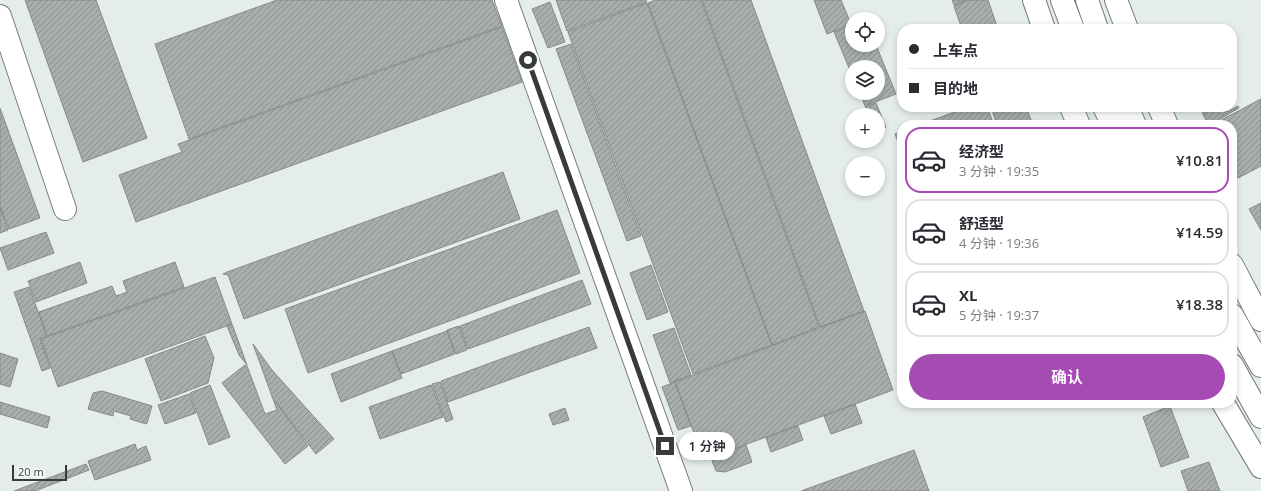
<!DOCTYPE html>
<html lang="zh">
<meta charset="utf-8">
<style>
body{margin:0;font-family:"Open Sans","Noto Sans SC",sans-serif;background:#f2f2f3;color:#2b2b33;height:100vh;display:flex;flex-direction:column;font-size:15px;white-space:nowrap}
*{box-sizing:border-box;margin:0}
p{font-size:13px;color:#7c7c81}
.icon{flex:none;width:22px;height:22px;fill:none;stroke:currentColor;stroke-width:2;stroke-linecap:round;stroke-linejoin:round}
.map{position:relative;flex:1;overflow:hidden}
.panel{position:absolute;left:897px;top:120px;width:340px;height:288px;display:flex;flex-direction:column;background:#fff;border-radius:16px;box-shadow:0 2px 6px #0003}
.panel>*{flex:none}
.banner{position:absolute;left:897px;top:24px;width:340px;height:88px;border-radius:16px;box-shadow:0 2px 6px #0003;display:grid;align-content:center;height:88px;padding:0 12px;background:#fff}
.tools{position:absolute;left:845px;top:12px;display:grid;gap:8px}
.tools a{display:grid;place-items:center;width:40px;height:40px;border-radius:50%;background:#fff;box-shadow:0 2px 6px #0003;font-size:20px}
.scale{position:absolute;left:12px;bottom:10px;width:55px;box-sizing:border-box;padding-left:4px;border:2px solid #383b3a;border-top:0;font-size:11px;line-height:14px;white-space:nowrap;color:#383b3a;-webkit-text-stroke:3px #f3faf8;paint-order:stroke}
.end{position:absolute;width:18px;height:18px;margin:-9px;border:5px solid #383b3a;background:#fff;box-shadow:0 0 0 2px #fff}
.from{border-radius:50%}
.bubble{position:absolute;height:28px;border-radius:14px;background:#fff;box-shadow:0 2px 6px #0003;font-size:13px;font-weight:600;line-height:28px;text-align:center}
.banner b{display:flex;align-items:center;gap:14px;height:38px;font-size:15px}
.banner b+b{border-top:1px solid #e1e1e2}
.banner i{width:10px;height:10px;background:#2b2b33}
ul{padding:7px 0 0;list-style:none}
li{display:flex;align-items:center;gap:12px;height:66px;margin:0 8px 6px;padding:0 4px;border:2px solid #e1e1e2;border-radius:16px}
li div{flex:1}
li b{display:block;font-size:15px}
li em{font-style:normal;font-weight:600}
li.current{border-color:#a64ab4}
li>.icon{width:36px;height:36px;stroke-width:1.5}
.button{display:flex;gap:8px;margin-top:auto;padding:8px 12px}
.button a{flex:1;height:46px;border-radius:24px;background:#a64ab4;color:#fff;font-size:16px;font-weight:600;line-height:46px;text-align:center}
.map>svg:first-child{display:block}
.building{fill:url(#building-hatch);stroke:#858b8a}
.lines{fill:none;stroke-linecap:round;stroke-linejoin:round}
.minor-casing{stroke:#767c7b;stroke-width:24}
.major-casing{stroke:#767c7b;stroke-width:24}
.highway-casing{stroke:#767c7b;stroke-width:24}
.minor{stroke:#fff;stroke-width:22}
.major{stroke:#fff;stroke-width:22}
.highway{stroke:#fff;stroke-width:22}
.route{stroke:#383b3a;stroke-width:5}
</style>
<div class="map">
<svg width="1261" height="491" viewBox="0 0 1261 491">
<defs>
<pattern id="building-hatch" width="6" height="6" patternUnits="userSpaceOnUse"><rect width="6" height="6" fill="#a7aeac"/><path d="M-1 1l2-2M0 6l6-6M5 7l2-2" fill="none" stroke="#898f8d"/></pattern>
</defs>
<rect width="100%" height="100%" fill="#e5edeb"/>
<path class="building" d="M25 0H96L147 138 83 162Z
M277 0H492L502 26 189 139 155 44Z
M556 0H646L647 2 567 31Z
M655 0H701L819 327 772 345 648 3Z
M702 0H751L864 311 820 327Z
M814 0H841L851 24 827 34Z
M952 0H967L954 5Z
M969 0H988L998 29H962L954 6Z
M550 2 565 42 548 48 532 9Z
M647 3 772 345 693 374 568 32Z
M852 25V45H876L896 94 865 106 860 93H878V67H852V75L834 32Z
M502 27 522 82 136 222 119 175 182 152 178 144Z
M571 44 641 236 627 241 556 49Z
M1261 99V166L1238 178 1232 167V125H1212Z
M876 103 886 127 878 130V115H869L865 107Z
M1238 106 1239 108 1230 113 1229 111Z
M968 107H987L994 125H919Z
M991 107H1026L1032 122 1023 125H997Z
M1221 107H1226L1229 114 1209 125 1202 113Z
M0 108 40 218 9 229 0 206Z
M1038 120 1041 125H1026Z
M902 131V152L895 134Z
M503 172 520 219 244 319 228 275 223 274 227 272Z
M1261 203V230L1249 209Z
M0 207 8 230 0 233Z
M557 210 580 273 308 373 285 309Z
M46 232 54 253 8 270 0 248Z
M80 262 87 283 36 302 28 281Z
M175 262 184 287 47 336 39 312 112 286 116 296 127 292 123 281Z
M651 265 668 312 647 320 630 273Z
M215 277 232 324 58 387 41 339Z
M582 280 591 304 468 349 460 326Z
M29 287 47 336 40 339 50 368 42 371 14 292Z
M865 311 893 390 704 460 675 382Z
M232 324 247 365 239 355 227 326Z
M459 326 467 350 456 354 447 330Z
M589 327 597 348 448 402 441 381Z
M674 328 691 375 670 383 653 335Z
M447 331 455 354 401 374 392 351Z
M205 336 214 358 208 383 161 401 145 359Z
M253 344 272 370 334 439 316 454 275 401 308 446 285 464 222 383 245 365 247 366 265 414 277 410Z
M392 351 402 378 341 402 331 374Z
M0 353 18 359 10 387 0 384Z
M440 382 453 419 446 422 432 384Z
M675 382 691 426 678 430 662 387Z
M210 385 230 437 209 445 190 393Z
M431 385 443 417 380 439 369 407Z
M102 391 152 406 147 423 146 424 130 419 131 416 114 411 113 416 88 409 93 393Z
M189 394 196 413 165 424 158 405Z
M0 402 50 417 47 428 0 414Z
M855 404 862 423 831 434 824 416Z
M1170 406 1189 457 1161 467 1143 417Z
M565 408 569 420 553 425 549 414Z
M798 426 803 440 771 452 766 438Z
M135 444 137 450 146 446 151 460 95 480 88 461Z
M746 445 752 462 725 472 716 471 711 458Z
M914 450 929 491H801Z
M1209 462 1220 491H1188L1181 471Z
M86 464 89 470 35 491H14Z"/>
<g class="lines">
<defs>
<path id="minor" d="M506 0 681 491
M0 16 65 209"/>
<path id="major" d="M1034 0 1044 29
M1116 0 1127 29
M1071 107 1079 125
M1159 107 1167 125
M1232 265 1261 320
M1223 403 1261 467"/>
<path id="highway" d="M1062 0 1073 29
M1087 0 1097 29
M1104 107 1113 125
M1127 107 1135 125
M1232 315 1261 366
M1232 365 1261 417"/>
</defs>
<use href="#minor" class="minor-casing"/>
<use href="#major" class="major-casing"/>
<use href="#highway" class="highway-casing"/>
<use href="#minor" class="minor"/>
<use href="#major" class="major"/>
<use href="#highway" class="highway"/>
</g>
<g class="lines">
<path class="route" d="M528 60 665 446"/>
</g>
</svg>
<div class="tools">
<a><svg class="icon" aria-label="locate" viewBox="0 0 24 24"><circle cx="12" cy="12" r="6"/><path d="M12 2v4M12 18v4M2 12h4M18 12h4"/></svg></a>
<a><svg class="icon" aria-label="layers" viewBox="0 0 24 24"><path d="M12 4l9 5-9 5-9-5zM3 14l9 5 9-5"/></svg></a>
<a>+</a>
<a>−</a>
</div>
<div class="scale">20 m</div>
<i class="end from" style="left:528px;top:60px"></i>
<i class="end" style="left:665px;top:446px"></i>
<div class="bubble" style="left:679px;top:432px;width:56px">1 分钟</div>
<div class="banner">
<b><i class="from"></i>上车点</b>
<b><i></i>目的地</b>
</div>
<section class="panel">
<ul>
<li class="current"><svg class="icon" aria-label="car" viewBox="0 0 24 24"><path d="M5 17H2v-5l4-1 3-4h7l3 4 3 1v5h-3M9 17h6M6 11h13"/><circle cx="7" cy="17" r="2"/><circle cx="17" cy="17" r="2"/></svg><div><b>经济型</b><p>3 分钟 · 19:35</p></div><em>¥10.81</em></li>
<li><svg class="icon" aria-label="car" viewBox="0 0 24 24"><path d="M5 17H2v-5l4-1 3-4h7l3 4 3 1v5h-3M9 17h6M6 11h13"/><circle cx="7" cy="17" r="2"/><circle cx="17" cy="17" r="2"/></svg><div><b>舒适型</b><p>4 分钟 · 19:36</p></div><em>¥14.59</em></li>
<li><svg class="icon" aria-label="car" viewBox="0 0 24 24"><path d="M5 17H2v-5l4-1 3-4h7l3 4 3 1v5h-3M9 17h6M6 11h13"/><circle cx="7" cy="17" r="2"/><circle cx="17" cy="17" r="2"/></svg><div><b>XL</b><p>5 分钟 · 19:37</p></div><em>¥18.38</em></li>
</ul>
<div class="button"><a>确认</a></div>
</section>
</div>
